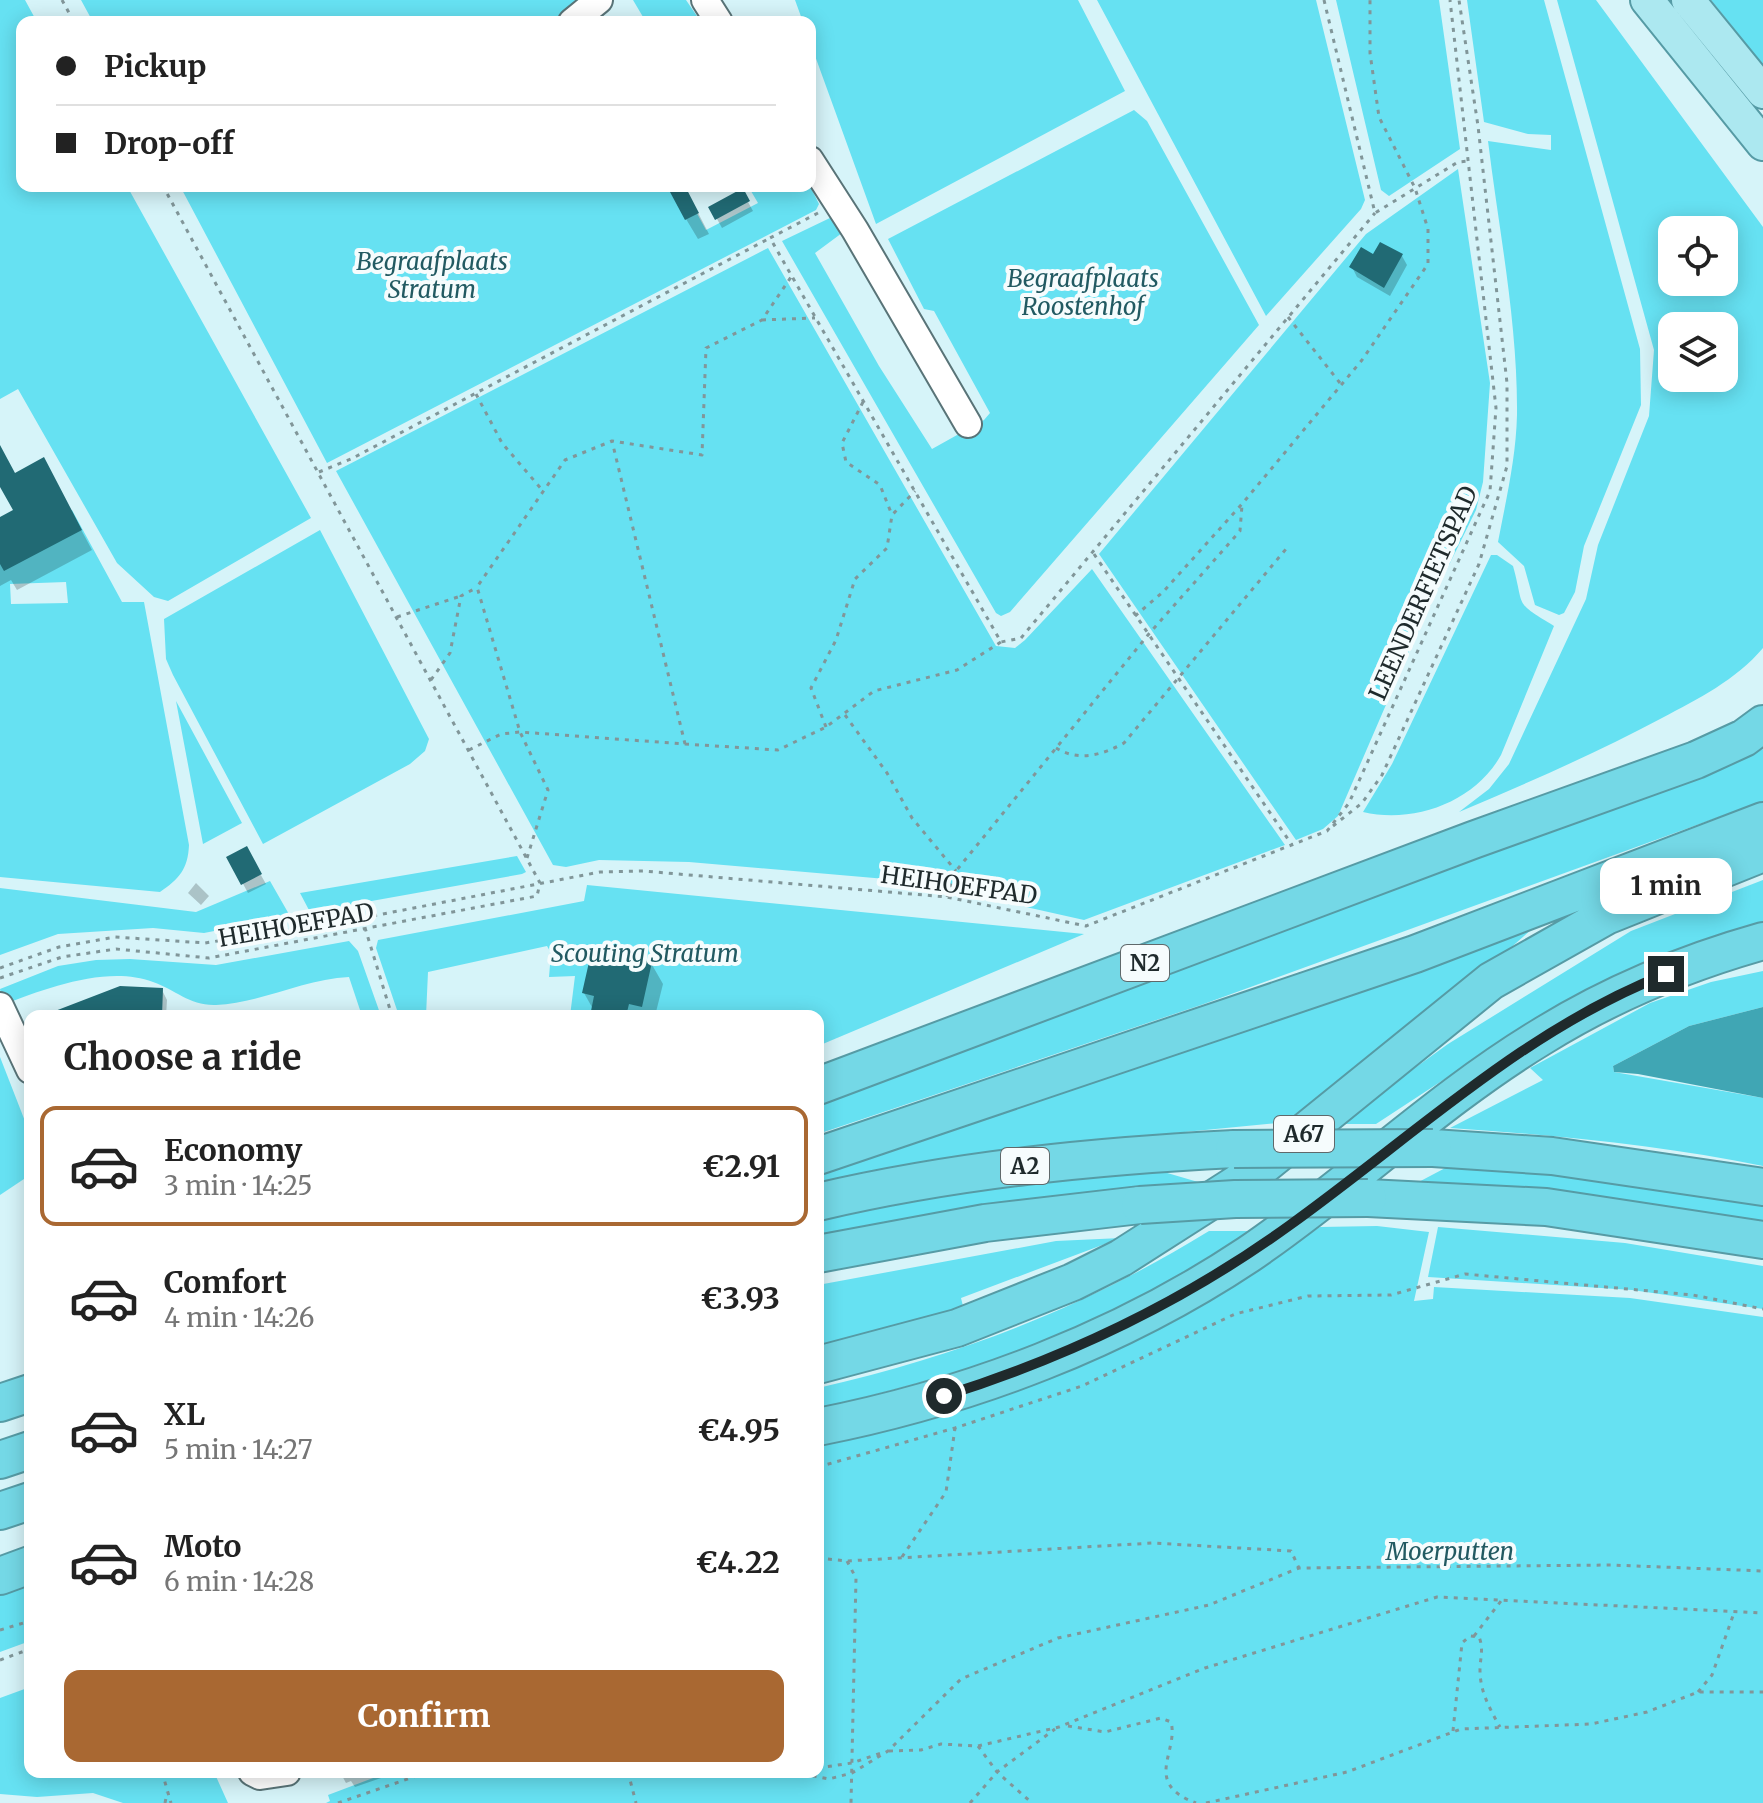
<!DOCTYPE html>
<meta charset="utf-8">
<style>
body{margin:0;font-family:Merriweather,serif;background:#f6f6f6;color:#222;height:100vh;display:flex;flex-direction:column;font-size:30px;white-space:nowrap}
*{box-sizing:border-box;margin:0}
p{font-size:26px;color:#767676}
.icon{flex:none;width:44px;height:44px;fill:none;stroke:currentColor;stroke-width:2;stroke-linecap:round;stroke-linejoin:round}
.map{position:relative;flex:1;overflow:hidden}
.drawer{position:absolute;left:24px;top:1010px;width:800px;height:768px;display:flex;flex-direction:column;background:#fff;border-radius:16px;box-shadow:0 4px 20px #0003}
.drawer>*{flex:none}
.guide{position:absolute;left:16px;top:16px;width:800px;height:176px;border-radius:16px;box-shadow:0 4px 20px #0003;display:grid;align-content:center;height:176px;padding:0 40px;background:#fff}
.buttons{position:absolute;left:1658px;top:216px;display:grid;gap:16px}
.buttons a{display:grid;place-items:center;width:80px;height:80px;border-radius:16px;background:#fff;box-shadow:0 4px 20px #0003;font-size:40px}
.end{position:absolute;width:36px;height:36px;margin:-18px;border:10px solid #1f2a2c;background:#fff;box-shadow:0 0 0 4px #fff}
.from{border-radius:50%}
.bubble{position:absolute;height:56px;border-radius:16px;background:#fff;box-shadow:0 4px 20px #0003;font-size:26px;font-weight:700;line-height:56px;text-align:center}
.guide b{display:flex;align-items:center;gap:28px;height:76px;font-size:30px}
.guide b+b{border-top:2px solid #e0e0e0}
.guide i{width:20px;height:20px;background:#222}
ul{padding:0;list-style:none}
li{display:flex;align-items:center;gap:24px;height:120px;margin:0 16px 12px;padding:0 24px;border:4px solid transparent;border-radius:16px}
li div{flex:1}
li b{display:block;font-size:30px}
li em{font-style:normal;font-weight:700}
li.on{border-color:#a96832}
li>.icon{width:72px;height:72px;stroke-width:1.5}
h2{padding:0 40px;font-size:36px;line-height:96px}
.button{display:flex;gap:16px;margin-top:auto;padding:16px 40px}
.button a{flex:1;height:92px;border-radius:16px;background:#a96832;color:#fff;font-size:32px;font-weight:700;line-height:92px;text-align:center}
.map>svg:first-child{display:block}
.green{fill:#66e1f2;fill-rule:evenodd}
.water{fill:#40a6b4}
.shadow{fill:#0003}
.building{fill:#216a74}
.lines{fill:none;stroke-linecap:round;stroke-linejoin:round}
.minor-casing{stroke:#597478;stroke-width:30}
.major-casing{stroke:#569ba5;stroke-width:36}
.highway-casing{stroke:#569ba5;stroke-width:40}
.path{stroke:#819699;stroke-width:3;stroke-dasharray:4 6;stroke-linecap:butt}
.minor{stroke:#fff;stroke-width:26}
.major{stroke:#ace8f0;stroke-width:32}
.highway{stroke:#74d8e6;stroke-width:36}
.highway-bridge-casing{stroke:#569ba5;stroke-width:40;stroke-linecap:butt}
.highway-bridge{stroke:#74d8e6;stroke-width:36}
.route{stroke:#1f2a2c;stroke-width:10}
.labels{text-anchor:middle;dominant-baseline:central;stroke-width:8;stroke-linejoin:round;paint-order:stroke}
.shield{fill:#f6fcfd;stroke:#60696b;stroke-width:2}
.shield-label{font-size:22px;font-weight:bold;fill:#1f2a2c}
.park-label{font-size:24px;font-style:italic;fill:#225a62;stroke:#f6fcfd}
.street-label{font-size:24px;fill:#1f2a2c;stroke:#f6fcfd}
</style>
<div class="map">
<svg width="1763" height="1803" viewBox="0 0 1763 1803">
<rect width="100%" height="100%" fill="#d6f4f9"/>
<path class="green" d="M0 0H25L37 22H22V186H127L311 518 168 601 154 597 117 563 18 389 0 399Z
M81 0H583L558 22H93Z
M633 0H686L701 22H646Z
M795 0H1078L1125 91 876 224 810 42V22H803Z
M1097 0H1316L1365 200 1361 209 1266 316Z
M1336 0H1439L1460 149 1389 196 1381 190Z
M1467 0H1544L1640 349 1641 405 1584 546 1575 592 1564 613 1559 615 1535 605 1524 566 1498 542C1506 500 1516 458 1517 415 1518 324 1499 231 1488 141L1551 150V135L1528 134 1484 122Z
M1557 0H1596L1763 227V648C1736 680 1698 699 1662 718 1596 753 1528 783 1459 812L1489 789 1509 764 1586 599 1598 545 1649 416 1654 350ZM1724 230V282H1672V230ZM1672 326H1724V378H1672Z
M1711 0H1763V65Z
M1134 110 1147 121 1259 325 1010 612 1001 616 996 613 782 241 832 217 842 233 815 253 879 366 932 449 984 420 990 413 934 311 924 309 888 239Z
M1458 169 1490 383 1483 482 1476 510 1426 612 1338 816 1323 829 1296 840 1099 554 1366 234Z
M180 186H682L706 230 758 203 748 186H810L819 204 816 210 327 463Z
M768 248 996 646 1015 648 1025 640 1092 569 1285 845 1084 920 909 881 689 862 599 860 566 867 553 865 336 471Z
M72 510 122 602H144L189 845C188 869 179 879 160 892L0 877V531L44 526ZM66 582 68 603 11 604 10 584Z
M320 530 429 739 425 751 410 764 263 844 173 675 166 659 164 619Z
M1491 555H1497L1513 566C1525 609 1513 601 1554 626L1501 755C1475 802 1414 824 1363 812L1392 764Z
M176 701 242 823 203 844Z
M1763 749V801L1201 1005 818 1134V1099L1725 766Z
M517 856 526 872 522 874 310 912 300 893Z
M1763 880V922L1705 939 1600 984 1527 1025 1376 1124H1337L1448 1044 1631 931Z
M270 881 290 916 204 933 153 928 58 934 0 955V888L196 912Z
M587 885 1084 934 818 1046V1016H570L575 976 549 977 551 953 547 946 428 972 426 1016H399L376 948 378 940 584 901Z
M1532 929 1465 988 1366 1058 1287 1122 1061 1144 942 1161 818 1184V1172Z
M349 941 358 951 381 1016H362L349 977C304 979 261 1003 216 1005 190 1006 176 990 153 982 108 965 46 988 3 1005L0 989 58 966 96 960 130 959 216 965Z
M1763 971V1007L1689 1026 1613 1066 1614 1072 1763 1098V1166C1660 1145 1555 1135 1450 1128L1543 1080 1530 1068 1650 1003 1711 982Z
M0 1057 30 1134V1175L0 1195Z
M1140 1165 1198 1182 1059 1200 818 1242V1215Z
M1449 1166 1545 1172 1763 1203V1229L1413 1185Z
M1377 1226 1429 1232 1414 1301 1433 1299 1434 1287 1630 1298 1763 1317V1803H326L330 1801 328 1795 389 1772H818V1443L1209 1297 1320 1227Z
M1438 1227 1625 1243 1763 1266V1309L1632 1290 1428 1277Z
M1209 1231H1250C1203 1261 1158 1291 1108 1314 1016 1358 916 1386 818 1408V1388C961 1355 1084 1308 1209 1231Z
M1121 1238 961 1298 964 1310 818 1354V1285L1056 1241Z
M30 1582V1641L0 1652V1592Z
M30 1687V1772H214L228 1803H123L93 1793 37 1797 0 1794V1698Z"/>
<path class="water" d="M1763 1007V1098L1638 1074 1614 1072 1613 1066 1689 1026Z"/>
<path class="shadow" d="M742 191 753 211 722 228 711 208Z
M695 207 709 234 698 239 686 219Z
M1402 256 1407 265 1390 296 1357 277 1352 267 1374 257Z
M0 449 15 475 54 479 92 550 17 590 11 580 0 586V520L15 511 0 483Z
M246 849 266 884 248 893 229 858Z
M196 883 209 896 201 905 188 893Z
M651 963 663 984 655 1016H592L593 1009 584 993Z
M162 990 167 1000 166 1016H44Z
M340 1772H379L381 1778 355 1787 351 1781 346 1783Z"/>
<path class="building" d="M685 186 699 213 685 220 670 192Z
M743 188 750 201 715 220 708 207Z
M1380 242 1403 254 1384 288 1349 267 1361 247 1373 254Z
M0 445 15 473 44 457 82 530 4 571 0 564V517L13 510 0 487Z
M247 846 262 874 241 885 226 857Z
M592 949 652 962 642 1007 629 1004 626 1016H590L594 996 582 993Z
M120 986 163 988 162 1016H42Z"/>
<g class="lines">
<defs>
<path id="minor" d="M705 0 719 22
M572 22 599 0
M810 160 855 230 968 424
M0 1006 30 1070
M252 1772 260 1776 287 1772"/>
<path id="major" d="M1647 0 1763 144
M1688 0 1763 92"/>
<path id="highway" d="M818 1086 1473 840 1696 760 1744 738 1763 724
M1433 1148 1552 1156 1763 1187
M818 1156 1415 954 1763 821
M1368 1198 1546 1207 1763 1240
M818 1202C955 1170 1094 1156 1234 1149
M818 1254 985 1223 1140 1205
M818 1365 957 1328 1073 1282 1121 1258 1254 1173 1491 981 1606 916 1763 853
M0 1403 30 1393
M818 1427C970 1397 1120 1340 1249 1254 1349 1186 1437 1100 1541 1037 1610 994 1685 963 1763 941
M0 1460 30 1450
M0 1511 30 1501
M0 1576 30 1565"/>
</defs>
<use href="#minor" class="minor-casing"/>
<use href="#major" class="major-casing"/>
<use href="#highway" class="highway-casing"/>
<path class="path" d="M62 0 74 22
M1324 0 1375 213 1458 162 1469 161
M818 213 770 238 1001 642 1021 638 1375 213
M1288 317 1340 383
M762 320 815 318
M476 394 502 443 543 491
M863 402 842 443 846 462 880 485 892 515
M319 472 351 459 770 238
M1094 554 1292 845
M1135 616 1163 592 1242 504 1362 360 1428 264V229L1415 188 1379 117 1370 53V0
M397 617 461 596
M431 680 450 653 461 596 476 588
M845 715 887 773 912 818 956 871
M826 727 811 688 836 640 855 579 887 548 892 515 915 491
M685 744 778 750 826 727 874 691 957 670 1001 642
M1056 748C1079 762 1102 755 1124 743L1286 549
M469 750 501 734 520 732 685 744 612 441
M1333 826 1362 803 1382 775 1479 564 1507 466V383L1478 126 1459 0
M527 858 548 790 520 732 477 587 565 460 612 441 702 455 706 348 762 320 791 277
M947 897 956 871 1148 635 1240 531 1242 505
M362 918 392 1016
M0 968 59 947 115 937 205 943 362 918 600 872 643 871 947 897 1086 926 1327 831 1349 803 1490 491 1496 408 1450 0
M0 978 62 957 116 949 209 958 537 896 540 883 163 186
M818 1467 955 1428 1082 1386 1235 1314 1308 1296 1391 1295 1465 1274 1693 1295 1763 1309
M902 1557 946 1492 955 1428
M818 1558 847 1561 1153 1543 1291 1551 1299 1568
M847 1561 856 1578 851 1803
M0 1630 30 1621
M1474 1636 1501 1601
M0 1660 30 1649
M1698 1692 1712 1675 1734 1613
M1068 1726 1105 1732 1161 1718 1171 1722C1179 1752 1142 1783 1196 1803
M1453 1731 1462 1643 1470 1636 1479 1637C1484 1649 1480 1658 1480 1670 1480 1692 1490 1709 1500 1727
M978 1746 997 1772 1032 1803
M889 1751 921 1750 941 1744 978 1746 1059 1727 1205 1668 1437 1597 1763 1613
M818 1768 852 1763 881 1753
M162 1772 171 1803
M628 1772 636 1803
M793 1772 829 1779 852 1773 888 1751 961 1679 1058 1638 1209 1605 1299 1568 1611 1565 1763 1571
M165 1803 167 1793
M338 1803 428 1772
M970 1803 997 1772 1055 1729
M1206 1803 1347 1772 1461 1729 1591 1724 1647 1712 1698 1692H1763"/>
<use href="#minor" class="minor"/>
<use href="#major" class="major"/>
<use href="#highway" class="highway"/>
<defs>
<path id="highway-bridge" d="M1234 1149 1433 1148
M1140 1205 1235 1199 1368 1198"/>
</defs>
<use href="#highway-bridge" class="highway-bridge-casing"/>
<use href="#highway-bridge" class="highway-bridge"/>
</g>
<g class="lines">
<path class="route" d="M944 1396C1068 1357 1185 1301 1290 1225 1414 1136 1522 1031 1666 974"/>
</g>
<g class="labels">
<g class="shield">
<rect x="1121" y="945" width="48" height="36" rx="6"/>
<rect x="1274" y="1116" width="60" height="36" rx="6"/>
<rect x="1001" y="1148" width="48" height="36" rx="6"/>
</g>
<g class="shield-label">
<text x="1145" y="963">N2</text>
<text x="1304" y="1134">A67</text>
<text x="1025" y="1166">A2</text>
</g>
<g class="park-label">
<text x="432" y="261">Begraafplaats<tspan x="432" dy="28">Stratum</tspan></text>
<text x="1083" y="278">Begraafplaats<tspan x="1083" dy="28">Roostenhof</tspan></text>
<text x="645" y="953">Scouting Stratum</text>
<text x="1450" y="1551">Moerputten</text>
</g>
<g class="street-label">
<text transform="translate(1423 593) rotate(-66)">LEENDERFIETSPAD</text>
<text transform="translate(959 885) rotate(8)">HEIHOEFPAD</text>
<text transform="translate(296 925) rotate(-10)">HEIHOEFPAD</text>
</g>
</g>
</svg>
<div class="buttons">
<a><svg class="icon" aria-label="locate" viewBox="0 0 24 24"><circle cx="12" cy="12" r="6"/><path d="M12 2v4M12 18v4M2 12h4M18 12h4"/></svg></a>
<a><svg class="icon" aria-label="layers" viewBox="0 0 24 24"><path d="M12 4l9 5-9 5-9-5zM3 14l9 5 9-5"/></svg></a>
</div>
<i class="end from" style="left:944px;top:1396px"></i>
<i class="end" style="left:1666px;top:974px"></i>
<div class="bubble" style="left:1600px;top:858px;width:132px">1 min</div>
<div class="guide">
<b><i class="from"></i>Pickup</b>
<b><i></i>Drop-off</b>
</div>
<section class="drawer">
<h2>Choose a ride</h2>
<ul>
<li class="on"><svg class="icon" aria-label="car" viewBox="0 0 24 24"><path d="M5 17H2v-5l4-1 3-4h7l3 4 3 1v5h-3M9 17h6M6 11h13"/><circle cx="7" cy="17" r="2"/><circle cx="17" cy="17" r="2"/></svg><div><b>Economy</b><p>3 min · 14:25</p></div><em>€2.91</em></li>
<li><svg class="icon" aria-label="car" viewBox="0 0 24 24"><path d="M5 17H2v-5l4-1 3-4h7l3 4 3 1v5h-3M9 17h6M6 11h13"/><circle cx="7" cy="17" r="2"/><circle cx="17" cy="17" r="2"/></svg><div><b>Comfort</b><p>4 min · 14:26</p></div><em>€3.93</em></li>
<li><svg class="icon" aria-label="car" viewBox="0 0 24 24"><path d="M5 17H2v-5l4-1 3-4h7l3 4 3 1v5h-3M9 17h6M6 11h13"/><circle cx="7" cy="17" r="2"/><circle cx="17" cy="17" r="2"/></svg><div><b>XL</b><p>5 min · 14:27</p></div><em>€4.95</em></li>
<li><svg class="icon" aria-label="car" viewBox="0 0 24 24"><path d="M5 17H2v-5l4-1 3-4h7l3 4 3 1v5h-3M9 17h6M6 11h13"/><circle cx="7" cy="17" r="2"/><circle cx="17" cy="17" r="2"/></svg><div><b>Moto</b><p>6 min · 14:28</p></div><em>€4.22</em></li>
</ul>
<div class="button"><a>Confirm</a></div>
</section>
</div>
